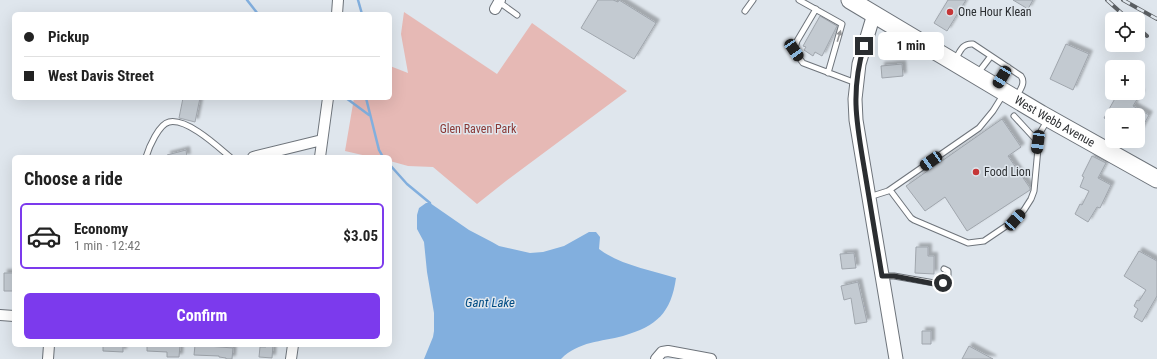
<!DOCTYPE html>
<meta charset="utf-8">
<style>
body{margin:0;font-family:"Roboto Condensed",sans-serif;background:#f6f6f6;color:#222;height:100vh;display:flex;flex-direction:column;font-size:15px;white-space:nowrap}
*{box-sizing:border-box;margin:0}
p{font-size:13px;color:#767676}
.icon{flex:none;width:22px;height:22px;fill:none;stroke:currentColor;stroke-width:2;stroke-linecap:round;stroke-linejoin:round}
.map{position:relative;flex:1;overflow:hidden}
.panel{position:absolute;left:12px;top:155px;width:380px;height:192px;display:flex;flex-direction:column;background:#fff;border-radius:6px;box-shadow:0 4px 16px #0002}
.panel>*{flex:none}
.top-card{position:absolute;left:12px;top:12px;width:380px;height:88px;border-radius:6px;box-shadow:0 4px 16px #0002;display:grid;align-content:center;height:88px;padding:0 12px;background:#fff}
.controls{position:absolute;left:1105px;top:12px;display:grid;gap:8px}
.controls a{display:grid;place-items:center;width:40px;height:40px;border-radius:6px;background:#fff;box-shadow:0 4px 16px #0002;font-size:20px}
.end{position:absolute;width:18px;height:18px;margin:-9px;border:5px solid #2b2e31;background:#fff;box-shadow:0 0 0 2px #fff}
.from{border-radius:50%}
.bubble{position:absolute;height:28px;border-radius:6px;background:#fff;box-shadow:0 4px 16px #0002;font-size:13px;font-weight:700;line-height:28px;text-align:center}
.car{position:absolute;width:12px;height:24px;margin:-12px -6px;border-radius:5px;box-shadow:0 0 3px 1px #0007;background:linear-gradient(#222 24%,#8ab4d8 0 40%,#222 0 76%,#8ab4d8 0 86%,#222 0)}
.top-card b{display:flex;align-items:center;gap:14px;height:38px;font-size:15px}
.top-card b+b{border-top:1px solid #e0e0e0}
.top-card i{width:10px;height:10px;background:#222}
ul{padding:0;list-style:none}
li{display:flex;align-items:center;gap:12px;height:66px;margin:0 8px 6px;padding:0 4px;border:2px solid transparent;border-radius:6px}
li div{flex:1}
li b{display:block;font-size:15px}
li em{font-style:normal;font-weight:700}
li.active{border-color:#7c3aed}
li>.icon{width:36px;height:36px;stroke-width:1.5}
h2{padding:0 12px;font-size:18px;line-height:48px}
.cta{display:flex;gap:8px;margin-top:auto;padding:8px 12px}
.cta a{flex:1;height:46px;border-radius:6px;background:#7c3aed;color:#fff;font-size:16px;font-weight:700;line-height:46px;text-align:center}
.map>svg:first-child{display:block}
.green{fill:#e6b9b5}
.water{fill:#82afde}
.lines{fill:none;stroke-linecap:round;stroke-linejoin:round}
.stream{stroke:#82afde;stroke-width:2.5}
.building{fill:#c3cad1;stroke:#a0a6ad;filter:url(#shadow)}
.service-casing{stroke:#6e747b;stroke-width:7}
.minor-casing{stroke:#6e747b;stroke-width:12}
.tertiary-casing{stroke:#6e747b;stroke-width:15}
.trunk-casing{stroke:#6e747b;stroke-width:19}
.service{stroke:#fff;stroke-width:5}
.minor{stroke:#fff;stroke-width:10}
.tertiary{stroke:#fff;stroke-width:13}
.trunk{stroke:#fff;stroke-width:17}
.rail-casing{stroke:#5b5f63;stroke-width:4}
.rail{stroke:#dfe6ed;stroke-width:2.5;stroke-dasharray:8;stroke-linecap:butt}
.oneway{fill:#959698}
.route{stroke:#2b2e31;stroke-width:5}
.poi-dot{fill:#c53637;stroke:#dfe6ed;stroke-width:1.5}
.labels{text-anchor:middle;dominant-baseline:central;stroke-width:3;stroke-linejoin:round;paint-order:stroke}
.poi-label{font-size:12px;fill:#2b2e31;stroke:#dfe6ed;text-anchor:start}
.street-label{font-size:12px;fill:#2b2e31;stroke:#dfe6ed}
.park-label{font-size:12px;fill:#8a3835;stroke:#dfe6ed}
.water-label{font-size:13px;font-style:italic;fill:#004c84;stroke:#dfe6ed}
</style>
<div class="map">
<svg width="1157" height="359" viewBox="0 0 1157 359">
<defs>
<filter id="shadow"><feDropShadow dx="3.5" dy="-3.5" stdDeviation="1" flood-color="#0004"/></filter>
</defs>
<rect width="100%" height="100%" fill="#dfe6ed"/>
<path class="green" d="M404 12 497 74 532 23 627 91 506 181 477 204 433 167 408 166 390 161V157H371L345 151 354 98H390V66L408 73 401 34Z"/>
<path class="water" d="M426 203H430L469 230 492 242 499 246 530 253 543 252 564 246 589 232H596L600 237 599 249C620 265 651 270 676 278 671 313 657 326 623 336 601 342 579 341 561 359H424L433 337 434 331V313L427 272 424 242 417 229V215L419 208Z"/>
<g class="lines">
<path class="stream" d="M247 0 258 14
M358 0 362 14
M346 98 369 115
M366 98 379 150 383 157
M390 165 407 184 430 203V207"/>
</g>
<path class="building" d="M598 0H613L618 2 619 0 656 23 634 59 581 28Z
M948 0H966L947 31 934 23Z
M1013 0H1033L1028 9Z
M820 16 837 26 822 56 815 52 813 56 804 50 806 47 803 46Z
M1066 44 1089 54 1073 90 1050 79Z
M902 64 903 76 882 78 881 66Z
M1125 93H1141L1133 106 1149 115 1138 135V115H1112V122L1104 118 1117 95 1122 98Z
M183 98H200L195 122 179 118Z
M1002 119 1021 147 1008 156 1030 188V190L967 231 945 197 925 211 906 186Z
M186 150 187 157H167V155Z
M1092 156 1106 163 1098 178 1111 185 1100 208 1097 207 1088 222 1075 214 1080 204 1082 205 1089 191 1080 187 1084 177 1082 176Z
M916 247H928V256H934V274L915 273Z
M1139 251 1157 261V296L1142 322 1134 317 1138 309 1134 306 1137 300 1139 301 1146 290 1124 276Z
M854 253 856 268 842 269 840 254Z
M4 273H14V291H4Z
M858 282 867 322 855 324 851 298 844 300 841 286Z
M922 331H931V344H922Z
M103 345H123V352L103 351Z
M147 345H180L179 357H167V352L147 351Z
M195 345 233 348 232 359H226V358L219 357V356L194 355Z
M267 345H273L272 358 259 357 260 347H266Z
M969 346 993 359H962Z"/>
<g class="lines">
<defs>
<path id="service" d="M799 0 842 24 828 73
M499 2 517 15
M816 9 797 41 794 51 803 63 856 83
M745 11 753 0
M955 60C960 52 962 43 973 44L1021 76C1026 83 1020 90 1016 97
M978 73 991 56
M997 85 1008 67
M1014 116 1038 142
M146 157C149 147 159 124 169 122 187 118 217 146 230 157
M890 190 911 218 914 220 968 243 984 241 1015 220 1024 210 1031 199 1034 191 1039 138 1041 131 1047 121
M869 197 888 191 979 128 993 111 1003 95
M883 276H894L940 284 943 283 948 278V271L944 269"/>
<path id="minor" d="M495 9 500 0
M337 14 338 0
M253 157 322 140
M320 157 328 98
M0 315 14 316
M48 359 49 345
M291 359 293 345
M656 359 662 352 668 351 711 359"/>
<path id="tertiary" d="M874 14 859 64 855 99 856 120 896 359"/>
<g id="trunk">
<path id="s1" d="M850 0 1041 114 1157 179"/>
</g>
</defs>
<use href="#service" class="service-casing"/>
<use href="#minor" class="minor-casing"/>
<use href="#tertiary" class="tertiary-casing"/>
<use href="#trunk" class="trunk-casing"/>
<use href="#service" class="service"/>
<use href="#minor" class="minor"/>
<use href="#tertiary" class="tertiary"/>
<use href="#trunk" class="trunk"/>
<defs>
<path id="rail" d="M1107 0 1128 19
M1123 0 1157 19
M1138 28 1147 36"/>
</defs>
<use href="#rail" class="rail-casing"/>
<use href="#rail" class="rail"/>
</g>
<defs><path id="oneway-solid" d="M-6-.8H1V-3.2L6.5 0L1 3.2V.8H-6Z"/></defs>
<use class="oneway" href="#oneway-solid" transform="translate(839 36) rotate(-73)"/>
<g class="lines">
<path class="route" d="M864 46C849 96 858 129 866 179 871 211 877 244 882 276H894L935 284 943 283"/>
</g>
<g class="poi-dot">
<circle cx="950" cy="12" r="4"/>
<circle cx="976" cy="172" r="4"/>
</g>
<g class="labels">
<g class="poi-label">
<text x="958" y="12">One Hour Klean</text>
<text x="984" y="172">Food Lion</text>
</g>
<g class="street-label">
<text stroke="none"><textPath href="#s1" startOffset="238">West Webb Avenue</textPath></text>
</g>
<g class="park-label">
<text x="478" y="129">Glen Raven Park</text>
</g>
<g class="water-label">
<text x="490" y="302">Gant Lake</text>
</g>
</g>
</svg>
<div class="controls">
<a><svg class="icon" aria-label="locate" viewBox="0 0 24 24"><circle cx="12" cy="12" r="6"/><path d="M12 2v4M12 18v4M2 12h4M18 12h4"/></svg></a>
<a>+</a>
<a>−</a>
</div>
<i class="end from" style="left:943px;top:283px"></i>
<i class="end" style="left:864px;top:46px"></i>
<div class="bubble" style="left:878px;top:32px;width:66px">1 min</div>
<i class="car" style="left:794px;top:50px;rotate:146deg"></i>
<i class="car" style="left:1002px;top:77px;rotate:211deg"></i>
<i class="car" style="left:1038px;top:142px;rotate:188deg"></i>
<i class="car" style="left:931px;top:161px;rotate:235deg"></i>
<i class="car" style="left:1015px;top:220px;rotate:42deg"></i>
<div class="top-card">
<b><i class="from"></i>Pickup</b>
<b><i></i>West Davis Street</b>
</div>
<section class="panel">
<h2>Choose a ride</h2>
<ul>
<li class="active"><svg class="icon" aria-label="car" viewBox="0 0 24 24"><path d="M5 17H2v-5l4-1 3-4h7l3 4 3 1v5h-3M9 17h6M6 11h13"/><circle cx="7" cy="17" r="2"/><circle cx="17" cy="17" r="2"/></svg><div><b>Economy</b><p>1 min · 12:42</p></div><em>$3.05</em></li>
</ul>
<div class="cta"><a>Confirm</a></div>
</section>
</div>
